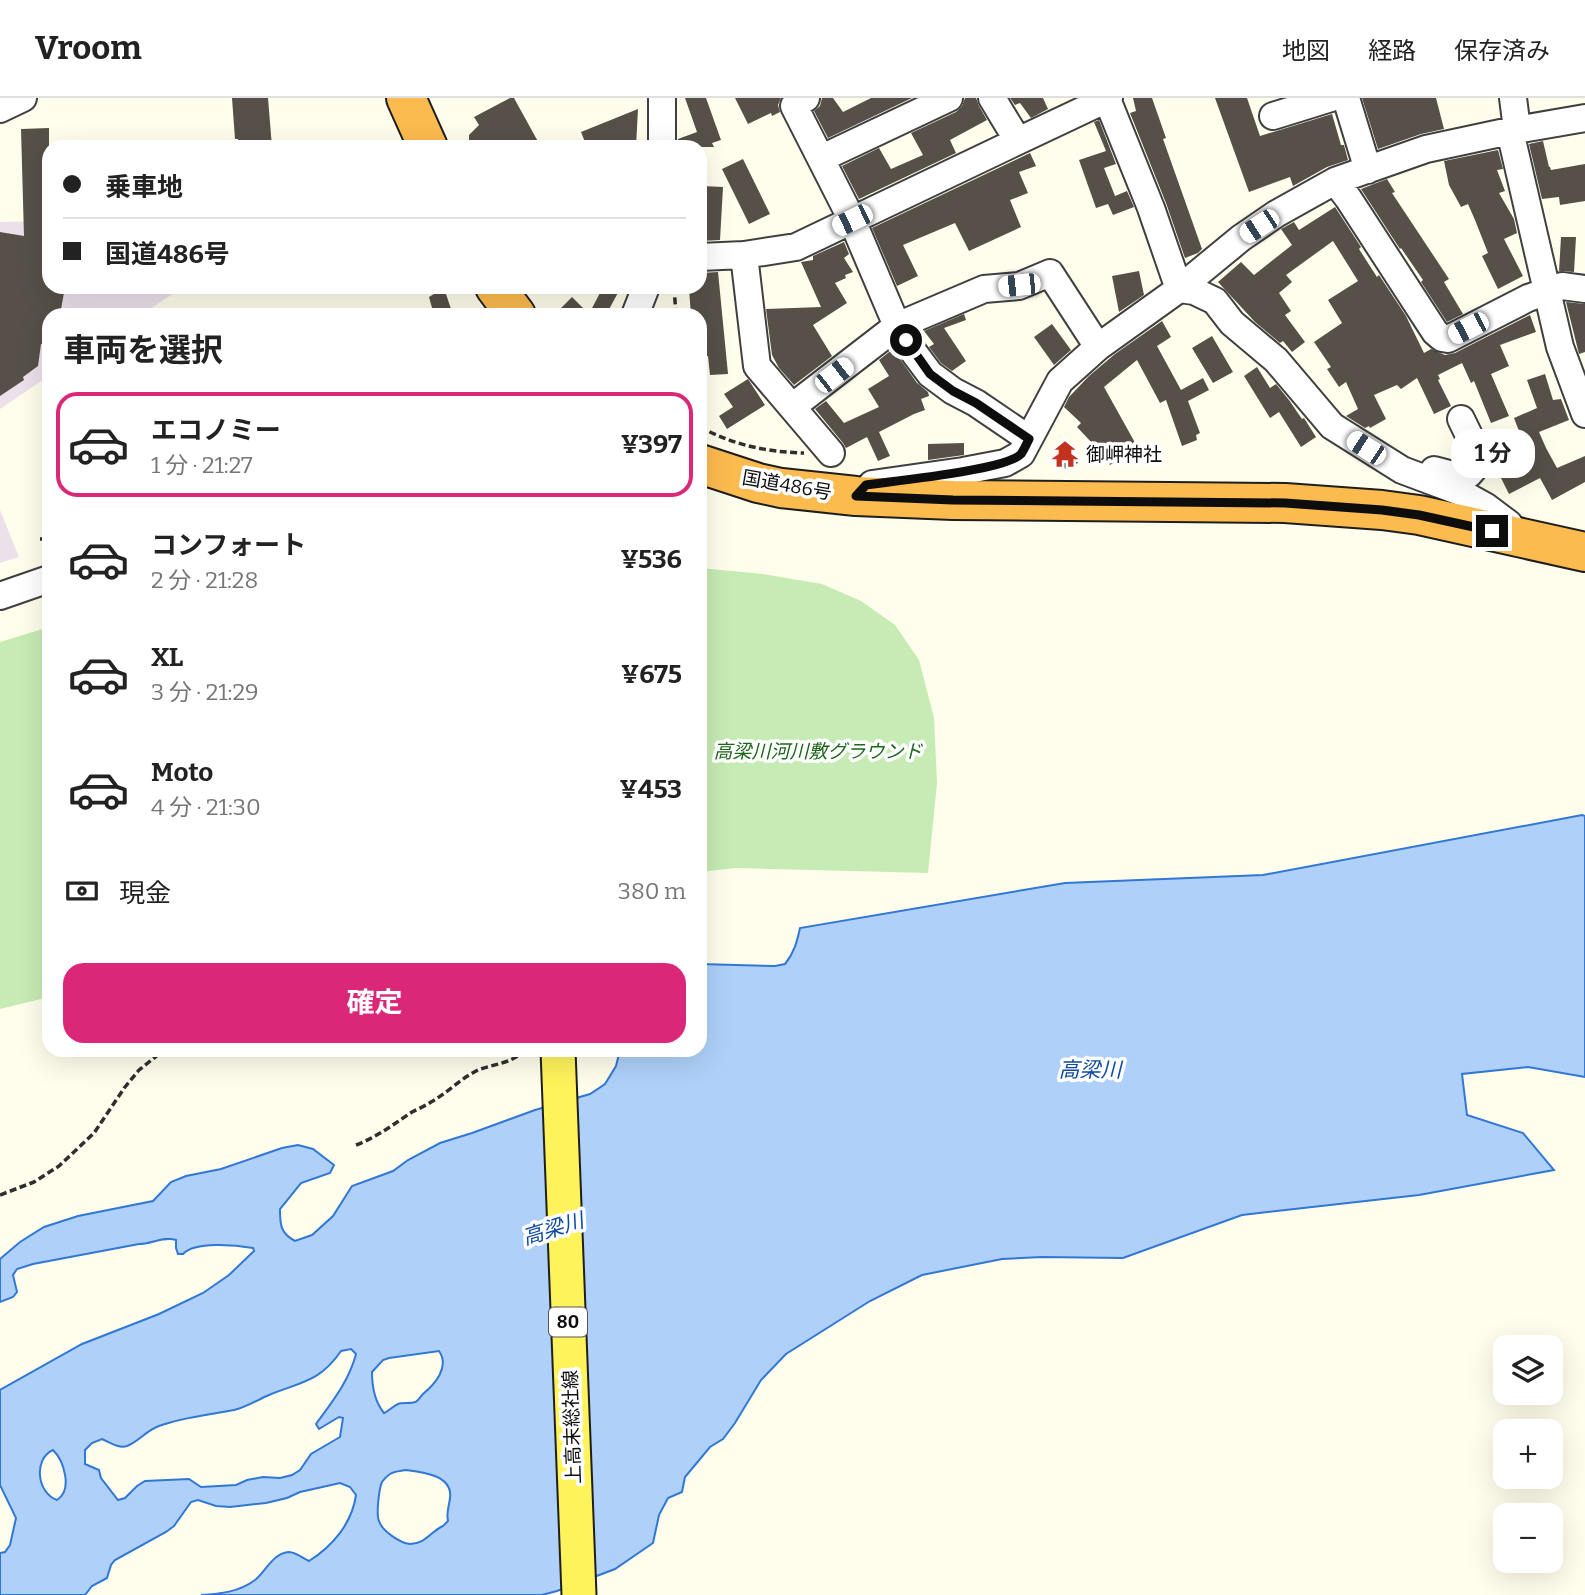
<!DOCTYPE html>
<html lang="ja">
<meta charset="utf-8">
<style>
body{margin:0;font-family:Bitter,"Noto Sans JP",serif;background:#f6f6f6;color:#222;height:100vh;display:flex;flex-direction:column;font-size:26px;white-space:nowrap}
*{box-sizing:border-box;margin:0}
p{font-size:23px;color:#767676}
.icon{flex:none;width:38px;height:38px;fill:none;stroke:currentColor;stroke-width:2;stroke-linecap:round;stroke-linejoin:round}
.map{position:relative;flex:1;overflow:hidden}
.details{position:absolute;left:42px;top:210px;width:665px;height:749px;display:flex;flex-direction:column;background:#fff;border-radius:21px;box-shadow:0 7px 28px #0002}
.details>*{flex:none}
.banner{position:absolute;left:42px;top:42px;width:665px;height:154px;border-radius:21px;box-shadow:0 7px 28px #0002;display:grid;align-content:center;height:154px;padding:0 21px;background:#fff}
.buttons{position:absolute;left:1493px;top:1237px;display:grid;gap:14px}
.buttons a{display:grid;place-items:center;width:70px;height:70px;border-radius:14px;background:#fff;box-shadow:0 7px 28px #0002;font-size:35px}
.end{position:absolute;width:32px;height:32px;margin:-16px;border:9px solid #0d0d0d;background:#fff;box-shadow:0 0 0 4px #fff}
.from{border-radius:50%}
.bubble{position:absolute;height:49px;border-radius:21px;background:#fff;box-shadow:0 7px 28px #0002;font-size:23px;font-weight:700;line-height:49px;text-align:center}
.car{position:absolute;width:21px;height:42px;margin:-21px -10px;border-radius:9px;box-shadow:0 0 5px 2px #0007;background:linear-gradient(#fff 24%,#345 0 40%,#fff 0 76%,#345 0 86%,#fff 0)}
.banner b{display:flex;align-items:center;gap:24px;height:66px;font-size:26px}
.banner b+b{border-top:2px solid #e0e0e0}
.banner i{width:18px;height:18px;background:#222}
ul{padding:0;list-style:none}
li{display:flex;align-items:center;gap:21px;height:105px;margin:0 14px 10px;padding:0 7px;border:4px solid transparent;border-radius:21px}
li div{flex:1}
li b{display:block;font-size:26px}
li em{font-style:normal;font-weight:700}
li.current{border-color:#db2777}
li>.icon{width:63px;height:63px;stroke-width:1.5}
h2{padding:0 21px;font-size:32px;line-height:84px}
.pay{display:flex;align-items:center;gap:18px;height:77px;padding:0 21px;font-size:26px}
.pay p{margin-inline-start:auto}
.button{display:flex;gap:14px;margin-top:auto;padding:14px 21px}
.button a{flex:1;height:80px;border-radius:21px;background:#db2777;color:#fff;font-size:28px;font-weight:700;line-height:80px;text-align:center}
header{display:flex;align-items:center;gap:42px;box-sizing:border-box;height:98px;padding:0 35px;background:#fff;border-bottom:2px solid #e0e0e0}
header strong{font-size:33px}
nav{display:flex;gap:38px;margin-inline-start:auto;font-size:24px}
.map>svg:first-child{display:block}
.industrial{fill:#ece0eb}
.green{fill:#c7ebb4}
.water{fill:#aed0f9;stroke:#3177d4;stroke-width:2;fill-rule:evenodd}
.building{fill:#565048}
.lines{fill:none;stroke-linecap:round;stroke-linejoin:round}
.minor-casing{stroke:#404040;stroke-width:30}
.major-casing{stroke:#1e1e1e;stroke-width:37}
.highway-casing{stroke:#1e1e1e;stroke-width:42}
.path{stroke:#2f2f2f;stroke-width:3.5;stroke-dasharray:7 3.5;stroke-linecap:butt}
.minor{stroke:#fff;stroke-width:26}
.major{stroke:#fff35c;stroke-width:33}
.highway{stroke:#fcbb4e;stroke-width:38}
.route{stroke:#0d0d0d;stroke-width:9}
.labels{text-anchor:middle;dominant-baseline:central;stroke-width:7;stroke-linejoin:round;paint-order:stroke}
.shield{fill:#fff;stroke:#565656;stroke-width:2}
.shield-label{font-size:18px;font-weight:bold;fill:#0d0d0d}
.poi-label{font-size:19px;fill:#0d0d0d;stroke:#fff;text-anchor:start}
.street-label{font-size:19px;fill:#0d0d0d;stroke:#fff}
.park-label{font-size:19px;font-style:italic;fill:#1d671a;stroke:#fff}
.water-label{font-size:21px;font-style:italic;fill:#104aa4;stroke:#fff}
</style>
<header>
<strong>Vroom</strong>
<nav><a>地図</a><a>経路</a><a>保存済み</a></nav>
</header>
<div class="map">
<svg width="1585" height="1497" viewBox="0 0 1585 1497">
<rect width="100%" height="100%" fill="#fffeec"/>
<path class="industrial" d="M49 123V189H183L141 217H49V278L0 311V124Z
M0 412 19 459 0 465Z"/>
<path class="green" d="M700 470 763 476 822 486 861 503 895 527 919 562 934 620 937 685 928 775 736 770 700 774Z
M49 529V899L0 911V544Z"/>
<path class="water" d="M1582 717 1585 718V979L1528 969 1462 976 1467 1017 1523 1035 1554 1072 1419 1097 1242 1117 1123 1160 1042 1159 1002 1161 922 1177 870 1203 786 1256 761 1282 735 1325 723 1341 710 1349 685 1379 682 1394 668 1400 659 1417 653 1445 615 1471 557 1493 542 1497H201C220 1496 239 1494 255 1482 266 1473 273 1455 289 1454 295 1454 303 1460 309 1463 333 1448 352 1425 356 1397L350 1389 340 1385 300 1394 287 1400 266 1405 230 1409 216 1408 198 1402 191 1404 174 1428 166 1434 115 1462 111 1467 107 1480 92 1488 85 1497H0V1455L5 1454 10 1447 16 1420 0 1387V1292L82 1246 159 1216 203 1195 229 1177 254 1153 253 1150C236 1147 195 1143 183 1156H178L176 1150V1142C165 1138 151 1146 139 1146L33 1166 17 1171 13 1177 17 1194 13 1199 0 1204V1161L20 1144 44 1129 78 1118 153 1103 171 1084 186 1078 221 1071 282 1050 298 1047 313 1051 334 1067 330 1075 301 1085 280 1111C280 1126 280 1135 295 1143L312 1137 333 1118 352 1088 393 1073 408 1062 440 1045 472 1035 535 1012 590 996 605 986 616 968 620 952H700V866L775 868 785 866C794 855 797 844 800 830L1065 785 1263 777ZM351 1251 356 1256C349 1283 332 1304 316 1326L319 1331 339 1319 343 1320 340 1339 311 1356 300 1372 292 1377 280 1380 263 1379 247 1382 236 1387 201 1389 189 1381 145 1383 137 1388 125 1400 118 1402 101 1380 99 1372 85 1366V1352L92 1345 102 1341C109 1344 119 1351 127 1348 138 1344 147 1332 159 1328 183 1319 209 1317 234 1312 247 1309 257 1302 269 1297 300 1284 320 1284 341 1253ZM439 1253C450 1269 435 1286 423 1296 420 1299 418 1303 415 1304 410 1306 403 1304 398 1306 393 1308 389 1313 384 1315 375 1304 372 1288 372 1274L383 1262 389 1260ZM53 1352C64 1363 73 1392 57 1402 37 1395 33 1361 53 1352ZM406 1372C422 1374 453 1377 450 1400 449 1409 446 1414 448 1423L443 1428C431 1433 426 1446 410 1446 400 1445 382 1433 379 1423 376 1416 379 1391 382 1384 384 1381 387 1378 390 1376 394 1373 401 1373 406 1372Z"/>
<path class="building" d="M232 0H268L272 49H239L238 41H235Z
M510 0H514L541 49H473L469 43V37L479 27 474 19Z
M685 0H706L721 42 712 45 714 49H678V41L697 34Z
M735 0H781L778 7 780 14 772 18 771 15 748 26Z
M822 0H833L843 14 871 0H912L828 40 814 13 820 8Z
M965 0H976L979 8 987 22 950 42 956 55 859 101 842 68 879 50 891 71 923 57 911 35 956 14 962 8Z
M1010 0H1043L1048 11 1031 20 1020 5 1015 7Z
M1133 0H1152L1166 40 1163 41 1202 151 1198 155 1185 160 1166 105 1130 15 1136 13Z
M1215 0H1247L1260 38 1332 16 1341 47H1344L1348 62 1327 69 1293 88 1290 79 1249 94Z
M1362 0H1436L1444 31 1421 36 1378 51Z
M638 11 636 49H587L581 34Z
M1099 22 1116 66 1104 70 1115 98 1127 93 1134 109 1113 117 1108 106 1096 110 1079 62 1106 53 1094 24Z
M49 30V189H65L60 217H49V247L41 246 38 268 23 279 24 282 0 298V134L24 138 21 31Z
M1543 43 1549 69H1550L1551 72 1585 66V103L1560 107 1559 99 1542 101 1529 46Z
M1498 52 1503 71 1497 72 1505 93 1499 95 1514 121 1517 135 1504 141 1523 178 1498 191 1482 158 1488 155 1475 122 1468 106 1461 109 1449 87 1444 63Z
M1030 55 1036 68 1019 74 1028 95 1010 102 1021 129 969 153 955 125 903 147 918 178 897 188 872 130Z
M743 61 770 116 749 126 722 71Z
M1387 81 1395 94 1392 95 1449 181 1444 184 1463 216 1447 224 1421 184 1423 182 1401 150 1400 151 1361 91Z
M702 88 723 89 720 142 700 143Z
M1335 109 1361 149 1359 151 1377 179 1379 177 1406 218 1424 255 1431 251 1445 257 1455 255 1530 217 1536 234 1500 247 1509 268 1491 276 1509 318 1491 325 1474 283 1471 285 1462 265 1438 277 1440 281 1438 282 1451 308 1434 316 1417 280 1401 291 1397 287 1374 297 1386 321 1370 330 1369 328 1365 330 1346 318 1358 311 1346 284 1339 289 1327 271 1331 269 1314 244 1342 225 1328 202 1358 183 1333 143 1286 177 1292 184 1279 195 1291 213 1285 217 1305 244 1292 254 1283 243 1280 245 1255 224 1218 184 1241 164 1254 177 1292 147 1281 131 1294 124 1299 132Z
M1561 139H1576L1574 174 1559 173Z
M844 144 849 156 844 160 853 174 845 177 846 180 835 185 847 205 813 227 832 258 794 287 779 270 772 257 766 211 821 209 801 164 813 162V158Z
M1139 173 1144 197 1119 214 1112 178Z
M718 174 728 276 710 277 708 258 700 259V217H691L689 191H700V188H702L701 175Z
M603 189H621L606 217H568L561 210 572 199 589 216Z
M444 190 453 217H434L429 199Z
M1566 204 1585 206V254L1579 256Z
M964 216 966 222 944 230 966 263 952 273 941 265 929 249 934 246 924 233Z
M1162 223 1171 239 1157 248 1181 292 1203 280 1209 292 1188 303 1200 335 1196 337 1197 342 1182 348 1166 302 1160 305 1137 262 1104 289 1138 350 1110 367 1097 344 1092 345 1077 329 1081 325 1064 309 1069 299 1089 278 1115 256Z
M1052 226 1071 252 1054 267 1034 239Z
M1212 238 1233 274 1213 285 1192 250Z
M893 251 917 285 928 294 929 298 921 301 925 312 914 316 879 334 890 358 878 363 867 339 846 350 843 345 815 311 826 303 844 325 879 309 868 291 889 278 879 262Z
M1257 269 1270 290 1276 286 1289 302 1302 321 1304 320 1316 339 1301 349 1279 314 1270 320 1244 278Z
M1545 276 1553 302 1561 301 1569 322 1539 334 1546 350 1557 370 1585 358V384L1552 402 1540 380 1509 396 1500 378 1530 362 1514 320 1537 310 1527 282Z
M748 281 765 307 727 331 719 318 733 309 724 296Z
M1069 344 1078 365 1065 371 1055 350Z
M964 345V357L928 362V346Z"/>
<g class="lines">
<defs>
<path id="minor" d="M806 0 794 8 852 122 897 228 915 256 930 276 953 293 976 305 1029 341
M992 0 1018 43 1109 0
M1346 0 1368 72
M1513 0 1517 31
M1107 1 1151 110 1179 191
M0 11 23 0
M1273 18 1331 0
M1510 33 1560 249 1585 316
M662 49V0
M822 60 949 0
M1335 83 1348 100 1435 234 1442 240 1448 241 1528 200 1562 188 1585 191
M744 157 757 268 831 355
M700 159 744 157 796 149 1018 43
M1179 191 1194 193 1215 203 1232 225 1276 262 1332 328 1402 372 1458 393 1485 408 1509 426 1516 438
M635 217 646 189
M792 309 897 228 984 191 1019 188 1050 175 1098 249
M1434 372 1453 377 1469 376 1476 368 1479 358 1461 321
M872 386 963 373 1005 365 1021 356 1060 283 1098 249 1179 191 1241 140 1276 116 1335 83 1426 51 1510 33 1585 20
M0 498 49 481"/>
<path id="major" d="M558 952 579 1497"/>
<path id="highway" d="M406 0 428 49
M495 189 516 217
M700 366 758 385 781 390 856 398 953 402 1285 405 1382 412 1419 417 1585 454"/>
</defs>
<use href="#minor" class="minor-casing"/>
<use href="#major" class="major-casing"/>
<use href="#highway" class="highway-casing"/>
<path class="path" d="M674 189 676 217
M700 329C734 347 766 354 804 355
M40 441H49
M700 839 704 840
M356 1047C377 1039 394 1026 412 1014 418 1011 425 1008 431 1004 447 995 459 982 476 973 491 966 513 966 524 952
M0 1097 34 1084 59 1068 94 1035 125 989 139 972 164 952"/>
<use href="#minor" class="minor"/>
<use href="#major" class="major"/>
<use href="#highway" class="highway"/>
</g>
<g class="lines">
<path class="route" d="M906 242 930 276 953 293 976 305 1029 341C1027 345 1024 352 1021 356 1006 372 893 383 866 387L856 398 953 402 1285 405 1382 412 1419 417 1492 433"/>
</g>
<defs>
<symbol id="temple-bare" viewBox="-9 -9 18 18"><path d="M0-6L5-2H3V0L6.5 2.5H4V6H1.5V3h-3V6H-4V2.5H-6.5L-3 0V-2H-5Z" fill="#c3321e" stroke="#fff" stroke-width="2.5" paint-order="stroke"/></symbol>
</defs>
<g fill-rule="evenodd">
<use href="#temple-bare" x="1046" y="337" width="38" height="38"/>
</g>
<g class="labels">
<rect class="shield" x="549" y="1209.5" width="38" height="29" rx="5"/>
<g class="shield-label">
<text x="568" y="1224">80</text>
</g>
<g class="poi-label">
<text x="1086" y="356">御岬神社</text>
</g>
<g class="street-label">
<text transform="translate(787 387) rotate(10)">国道486号</text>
<text transform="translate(572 1329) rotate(-92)">上高末総社線</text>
</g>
<g class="park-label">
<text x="818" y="653">高梁川河川敷グラウンド</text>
</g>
<g class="water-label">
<text x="1090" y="972">高梁川</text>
<text transform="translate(553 1131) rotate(-17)">高梁川</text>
</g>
</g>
</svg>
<div class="buttons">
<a><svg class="icon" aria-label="layers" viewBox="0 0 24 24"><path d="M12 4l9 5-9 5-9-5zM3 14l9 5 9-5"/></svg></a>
<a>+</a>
<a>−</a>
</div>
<i class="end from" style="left:906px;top:242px"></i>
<i class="end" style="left:1492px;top:433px"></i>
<div class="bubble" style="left:1451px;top:331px;width:84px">1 分</div>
<i class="car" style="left:852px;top:122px;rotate:244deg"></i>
<i class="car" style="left:1259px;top:128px;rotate:237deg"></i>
<i class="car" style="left:1019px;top:187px;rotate:264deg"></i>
<i class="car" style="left:1468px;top:230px;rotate:243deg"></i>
<i class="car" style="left:834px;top:277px;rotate:52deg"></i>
<i class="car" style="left:1366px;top:350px;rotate:303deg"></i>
<div class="banner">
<b><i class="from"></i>乗車地</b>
<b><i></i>国道486号</b>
</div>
<section class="details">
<h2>車両を選択</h2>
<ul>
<li class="current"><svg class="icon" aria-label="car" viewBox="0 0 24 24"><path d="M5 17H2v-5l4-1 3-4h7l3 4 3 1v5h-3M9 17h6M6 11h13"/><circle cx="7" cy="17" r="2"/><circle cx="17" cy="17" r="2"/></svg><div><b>エコノミー</b><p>1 分 · 21:27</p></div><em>¥397</em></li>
<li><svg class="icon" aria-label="car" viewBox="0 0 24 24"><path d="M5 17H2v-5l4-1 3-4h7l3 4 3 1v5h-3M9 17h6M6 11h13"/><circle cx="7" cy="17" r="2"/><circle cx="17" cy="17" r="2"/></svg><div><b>コンフォート</b><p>2 分 · 21:28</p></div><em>¥536</em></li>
<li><svg class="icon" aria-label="car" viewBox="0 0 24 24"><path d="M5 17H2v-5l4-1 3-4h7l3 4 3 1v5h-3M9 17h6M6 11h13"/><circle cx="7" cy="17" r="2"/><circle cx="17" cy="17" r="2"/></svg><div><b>XL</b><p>3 分 · 21:29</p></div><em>¥675</em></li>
<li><svg class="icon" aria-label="car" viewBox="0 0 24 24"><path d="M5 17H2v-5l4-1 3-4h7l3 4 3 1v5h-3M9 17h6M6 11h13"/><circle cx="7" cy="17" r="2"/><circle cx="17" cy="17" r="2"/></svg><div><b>Moto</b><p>4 分 · 21:30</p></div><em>¥453</em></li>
</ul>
<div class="pay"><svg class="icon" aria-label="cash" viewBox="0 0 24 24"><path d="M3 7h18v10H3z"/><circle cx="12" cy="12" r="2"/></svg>現金<p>380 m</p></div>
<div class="button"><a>確定</a></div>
</section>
</div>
